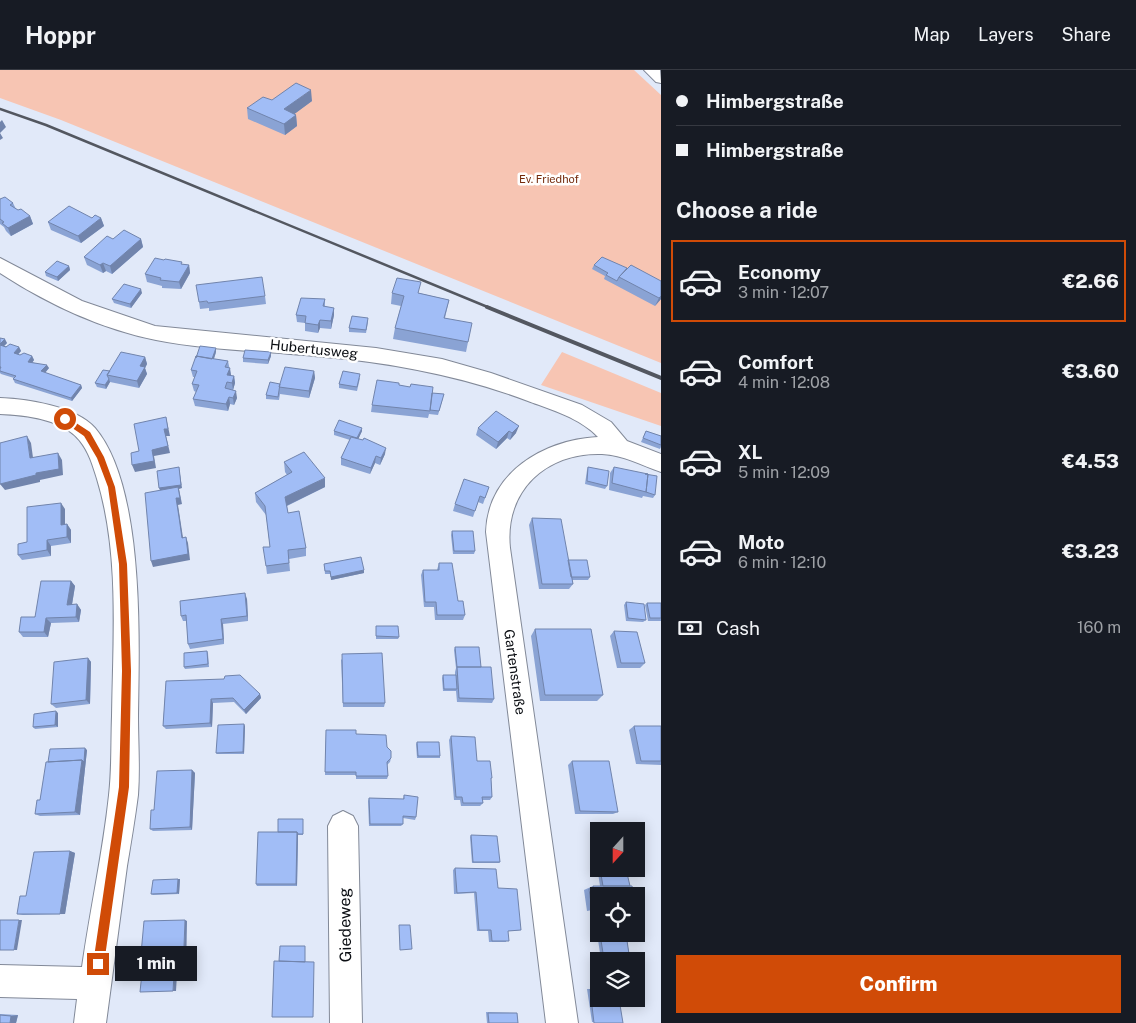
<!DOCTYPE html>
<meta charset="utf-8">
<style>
body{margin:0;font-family:"Public Sans",sans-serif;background:#20242c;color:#f1f3f6;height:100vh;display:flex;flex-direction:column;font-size:19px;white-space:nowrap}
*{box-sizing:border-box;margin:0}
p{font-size:16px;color:#9ea1a6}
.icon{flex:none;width:28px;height:28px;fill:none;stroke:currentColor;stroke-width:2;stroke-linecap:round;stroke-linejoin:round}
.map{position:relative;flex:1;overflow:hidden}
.details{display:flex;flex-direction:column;background:#171b24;width:475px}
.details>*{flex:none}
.hud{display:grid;align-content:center;height:110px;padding:0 15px;background:#171b24}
.needle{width:32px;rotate:201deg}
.buttons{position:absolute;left:590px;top:752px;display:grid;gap:10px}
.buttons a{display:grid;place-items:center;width:55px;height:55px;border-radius:0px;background:#171b24;box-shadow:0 2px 12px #0003;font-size:25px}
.end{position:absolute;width:22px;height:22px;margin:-11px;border:6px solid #d04b07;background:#fff;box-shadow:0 0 0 2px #fff}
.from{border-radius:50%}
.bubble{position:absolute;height:35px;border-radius:0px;background:#171b24;box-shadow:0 2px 12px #0003;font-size:16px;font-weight:800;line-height:35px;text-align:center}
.hud b{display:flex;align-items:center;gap:18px;height:48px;font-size:19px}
.hud b+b{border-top:1px solid #363941}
.hud i{width:12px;height:12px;background:#f1f3f6}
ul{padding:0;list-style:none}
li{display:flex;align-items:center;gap:15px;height:82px;margin:0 10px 8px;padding:0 5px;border:2px solid transparent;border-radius:0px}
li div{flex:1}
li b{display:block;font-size:19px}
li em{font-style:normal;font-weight:800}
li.current{border-color:#d04b07}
li>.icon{width:45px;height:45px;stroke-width:1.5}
h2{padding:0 15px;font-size:22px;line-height:60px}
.pay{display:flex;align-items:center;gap:12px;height:55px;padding:0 15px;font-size:19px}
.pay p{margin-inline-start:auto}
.action{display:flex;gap:10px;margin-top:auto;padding:10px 15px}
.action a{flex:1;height:58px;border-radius:0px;background:#d04b07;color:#fff;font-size:20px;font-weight:800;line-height:58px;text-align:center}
header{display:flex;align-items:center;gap:30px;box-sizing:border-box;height:70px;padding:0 25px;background:#171b24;border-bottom:1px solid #363941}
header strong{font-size:24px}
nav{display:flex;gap:28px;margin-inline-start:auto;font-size:18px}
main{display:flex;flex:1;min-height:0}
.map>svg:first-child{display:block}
.green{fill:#f7c5b3}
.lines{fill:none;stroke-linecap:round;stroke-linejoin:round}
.minor-casing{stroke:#828998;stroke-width:2}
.minor{fill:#fff;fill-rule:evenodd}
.rail-far1{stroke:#535760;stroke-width:2.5}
.rail{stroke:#535760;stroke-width:4}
.wall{fill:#8aa3d4}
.shaded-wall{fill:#7184ac}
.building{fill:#a1bdf6;stroke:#7184ac}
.route{fill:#d04b07}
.labels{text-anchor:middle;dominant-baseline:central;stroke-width:5;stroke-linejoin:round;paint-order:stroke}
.far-park-label{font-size:11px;fill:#742b0c;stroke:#fff}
.street-label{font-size:14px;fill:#0b0e13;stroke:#fff}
.near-street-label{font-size:16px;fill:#0b0e13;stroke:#fff}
</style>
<header>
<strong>Hoppr</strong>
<nav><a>Map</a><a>Layers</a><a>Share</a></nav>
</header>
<main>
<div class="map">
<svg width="661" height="953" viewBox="0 0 661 953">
<rect width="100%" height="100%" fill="#e1e9f9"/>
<path class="green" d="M0 0H634L661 25V293L61 50 0 28Z
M562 282 661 323V356L541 315Z"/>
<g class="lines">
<defs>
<path id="minor" d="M644 0H660L661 13 656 12Z
M0 188 82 231 155 256 376 278 442 289 491 303 582 335 611 352 627 371 661 384V402C641 395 623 385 602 384 546 382 504 421 510 478L578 953H546L486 462C488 402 544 370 598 367 580 348 552 340 528 331 459 305 388 292 314 286 262 281 207 280 156 270 101 259 46 233 0 203Z
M0 328C27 329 76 336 95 358 145 417 139 571 138 646 138 672 140 698 138 725 135 749 131 772 127 796 120 848 113 901 106 953H74L77 929 0 927V895L82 897C90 840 103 782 109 725 112 699 111 672 112 646 113 568 120 484 97 409 93 396 89 382 80 371 63 349 26 345 0 344Z
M343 741 353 746 358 756 362 953H330L328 756 333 746Z"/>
</defs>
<use href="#minor" class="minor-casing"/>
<use href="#minor" class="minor"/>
<path class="rail-far1" d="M0 39 46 55 490 238"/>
<path class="rail" d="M487 237 661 308"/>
</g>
<path class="wall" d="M272 30 312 31 294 44 296 45 297 56 285 65 248 49 247 38Z
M0 129 13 133 16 139 30 146 33 154 11 166 6 161 4 157 0 154Z
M92 148H101L104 156 81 173 51 160 48 152Z
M141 169 143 177 112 204 106 201 103 203 87 195 84 187Z
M602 187 661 229 655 236 604 209 605 206 592 199 594 195Z
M182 194 189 195 190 203 181 219 162 218V216L147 212 145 204Z
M69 196 70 200 58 211 46 206 45 202Z
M142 223 131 238 114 233 112 229Z
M392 223H419L449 230 445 248 468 272 466 282 393 269 395 258 401 236 391 234Z
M265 226 266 234 209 241V238L200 239 199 232Z
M325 229V237L334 238V245L331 259 320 258 318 263 305 261V253L297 252 296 245Z
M368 252 366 263 349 262V258Z
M0 268 7 273 4 276 19 277 21 281 18 285 32 286 34 290 32 292 49 298 45 303 81 315 82 318 72 331 15 313 13 309 14 308 1 304 0 303Z
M216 282 214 289 228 291 231 306H234L235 313 233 320 237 328 234 335 230 334 228 341 195 336 193 329 196 322 194 321 192 314 195 307H193L191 300Z
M271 286 268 294 243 292V288Z
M145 287 147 294 145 298 147 304 139 318 110 312 106 319 97 317 95 313 110 301Z
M314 301 315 308 309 328 280 324 279 330 266 329V325L280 314Z
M360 308 357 321 339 318V314Z
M399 315 432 323 443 328 438 345 429 344 428 348 371 342 372 335Z
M496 341 516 363 510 370 507 368 496 379 476 365 478 358Z
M334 361H362L358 369 385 384 380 395 375 393 370 404 341 395V388L350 370 334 365Z
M646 361 661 366V377L660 379 641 372Z
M284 392 325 417 287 436 288 443 306 478V486L289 489 290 501 267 504 266 496 270 477 266 445 256 432 255 423 287 405 285 402Z
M588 397 607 416 605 419 585 414 587 400Z
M614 397 655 425 653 428 643 426 642 428 609 420 610 403Z
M489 417 483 434 478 432 473 447 453 441 455 434Z
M65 439V454H67L71 460V473L51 476V486L22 490 18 485 27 472Z
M532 448 568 490 590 507 588 510H572L573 514 569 519H539L529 455Z
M452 461 475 481 474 484H453L451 465Z
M439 493 465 545 463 550H435L434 537H424L421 505 423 500H437Z
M324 494 364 500V503L331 510 330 504H325Z
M71 511 75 516 72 535 77 534 81 540 79 552 51 553 48 567H23L19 562Z
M247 529 248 551 223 554 224 574 190 579 188 574 187 551H183L181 546Z
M626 532 646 550 643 552 626 551 624 535Z
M647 533H661V551H648L645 535Z
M376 556 399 567 398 569H376Z
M535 559 603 625 597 631H540L531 566Z
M614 561 645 593 640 598H617L610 566Z
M455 577 482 597 494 629 492 633 457 632 456 621H443L442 608 443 605H455V602L456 598 454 580Z
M207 581 208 583 209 597 185 599 184 597Z
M88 588 91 592 90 634 56 638 51 634Z
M341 589 385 633 384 637H343Z
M166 611 260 624 261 628 246 644 234 632 213 633 212 657 166 659 163 656Z
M58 643V657L35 659 33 657Z
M245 656 244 684H217L216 683Z
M634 656H661V695L636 694 629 660Z
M326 660 356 664 387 677 391 688 390 692 387 695 388 706 387 709H356V705H325Z
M451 666 491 710 492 727 490 730H482L483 733 480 736H461L460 730H454L449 670Z
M417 672 440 686V688H417L416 674Z
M87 680 80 745 40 746 35 744 40 730 48 692Z
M572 691 618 742 613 744H575L568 695Z
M192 700 195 703 192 760 153 761 150 759Z
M404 725 416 747 415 750 403 748V754L401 756H369L368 731 369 728 403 729Z
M303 749V765H298L297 816H257L256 814 278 762Z
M471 765 500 792 499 793H472L470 767Z
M70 781 75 783 65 844 23 845 17 844Z
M599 789V799H626L599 826V864H626L629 884 600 883 597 863H596L592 840 587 841 584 820 593 816H600L596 790Z
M455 798 498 818 521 860 508 861 506 872H489L488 861H477L474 823 454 824 453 800Z
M178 809H180L179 824 153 825 151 824Z
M587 919H599L623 953H652H611L592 952Z
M486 942 517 943 518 953H487Z
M0 944 18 945 16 953H0Z"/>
<path class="shaded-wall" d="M311 20 312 31 285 51 284 39Z
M296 45 297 56 285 65 284 54Z
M2 50 6 57 0 63 3 68 0 70V52Z
M30 146 33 154 11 166 8 158Z
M101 148 104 156 81 173 78 166Z
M141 169 143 177 112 204 110 196Z
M103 193 106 201 103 203 100 195Z
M189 195 190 203 181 219 179 212Z
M69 196 70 200 58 211 57 207Z
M141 219 142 223 131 238 130 234Z
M661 226V229L655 236 659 228Z
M334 238V245L331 259V251Z
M320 250V258L318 263V255Z
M5 269 7 273 2 278 0 274Z
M19 277 21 281 15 287 14 283Z
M216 278V282L212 294 211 290Z
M271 282V286L268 294V290Z
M32 286 34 290 30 296 28 292Z
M145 287 147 294 145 298 147 304 139 318 137 311 140 296Z
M47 295 49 298 43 305 41 301Z
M230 298 231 305H227Z
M314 301 315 308 309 328V321Z
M234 306 235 313 233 320 232 313Z
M109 309 110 312 106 319 105 315Z
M81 315 82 318 72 331 71 328Z
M236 321 237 328 234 335 233 328Z
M229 327 230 334 228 341 226 334Z
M166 347 170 366H166L170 383 154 386 156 398 135 402 132 395 152 380 164 359Z
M519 356 516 363 510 370 512 363Z
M362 358V361L357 372V368Z
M509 361 507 368 496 379 498 372Z
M27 366 31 373 34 395 30 388Z
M386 378 385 384 380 395 381 388Z
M58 383 62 390 63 405 40 410V412L5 420 0 414 36 403Z
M376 386 375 393 370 404 371 398Z
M179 397 182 418 179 419 182 434 178 435 184 474 159 418Z
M325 408V417L286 436 285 427Z
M61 433 65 439V461L61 455Z
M67 454 71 460V473L67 467Z
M186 467 188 473 190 490 153 497 151 491Z
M47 470 51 476V486L47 480Z
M364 500V503L331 510V507Z
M71 511 75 516 71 540 67 535Z
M245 523 247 529 248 551 247 546Z
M77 534 81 540 79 552 76 547Z
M46 548 51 553 48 567 44 562Z
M221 549 223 554 224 574 223 569Z
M88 588 91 592 90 634 86 630Z
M260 624 261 628 246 644 244 640Z
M211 629 213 633 212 657 210 653Z
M56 641 58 643V657L55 655Z
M244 654 245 656 244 684 243 682Z
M85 678 87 680 80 745 75 742 82 690Z
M192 700 195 703 192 760 190 757Z
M297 762 298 764 297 816 296 814Z
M70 781 75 783 65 844H60Z
M178 809H180L179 824 177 823Z
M19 850H22L17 880H14Z
M185 850 187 851 186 904H183Z
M177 904 176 921H173L174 905Z
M18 945 16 953H10L11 946Z"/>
<path class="building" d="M296 13 311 20 284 39 296 45 284 54 247 38 263 27 272 30Z
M5 127 13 133 10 135 18 140 21 139 30 146 8 158 2 153 4 152 0 149V129Z
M69 136 92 148 95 145 101 148 78 166 48 152Z
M124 160 141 169 110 196 103 193 100 195 84 187 107 166 113 169Z
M602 187 627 198 619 207 617 211 606 205 608 203 594 195Z
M155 188 164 190 165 189 182 192 181 194 189 195 179 212 160 210 161 208 145 204Z
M57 191 69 196 57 207 45 202Z
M631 195 661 211V226L659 228 619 207Z
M262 207 265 226 208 233 207 231 199 232 196 215Z
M397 208 421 212 418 223 449 230 444 248 472 253 468 272 395 258 404 226 392 223Z
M124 214 141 219 130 234 112 229Z
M301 228 325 229 323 236 334 238 331 251 320 250 318 255 305 253 306 246 296 245Z
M352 246 368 248 366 260 349 258Z
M0 268 5 269 0 274Z
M10 274 19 277 14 283 20 285 24 283 32 286 28 292 47 295 41 301 81 315 71 328 13 309 16 306 0 301V299L1 297H0V275L6 277Z
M200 276 216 278 212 289 196 286V288Z
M245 280 271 282 268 290 243 288Z
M121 282 145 287 140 296 145 297 137 311 107 305Z
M196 286 228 291 225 297 230 298 227 305 234 306 232 313 227 312 225 318 236 321 233 328 229 327 226 334 193 329 199 315 192 314 197 301 191 300Z
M285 297 314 301 309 321 279 317Z
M103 300 110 301 107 305 109 309 105 315 95 313Z
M343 301 360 304 357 317 339 314Z
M377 310 399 313V315L410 317 411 314 433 317 430 341 372 335Z
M270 312 280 314 278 327 266 325Z
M432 323 444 324 439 341 430 340Z
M496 341 519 356 512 363 509 361 498 372 478 358Z
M166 347 168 359H164L168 376 152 380 154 391 132 395 131 383 139 381 134 354Z
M339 350 362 358 357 368 334 361Z
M646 361 661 366V375L643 368Z
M27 366 30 388 58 383 59 399 36 403V405L0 414V373Z
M351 367 363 370 364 368 386 378 381 388 376 386 371 398 341 388Z
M304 382 325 408 285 427 288 443 299 441 306 478 288 480 289 493 266 496 263 477H270L265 436 255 423 292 402 284 392Z
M179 397 181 415 159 418 157 401Z
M588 397 609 401 607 416 587 411Z
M614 397 648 404 646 422 612 413Z
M645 404 657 406 655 425 646 422 648 404Z
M464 409 489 417 485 428 480 426 475 441 455 434Z
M178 417 180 428H176L179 447 182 468 186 467 188 484 151 491 145 423Z
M61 433V455L67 454V467L47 470V480L18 485V474L27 472V437Z
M532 448 561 449 573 514H542Z
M452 461H473L475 481H454Z
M361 487 364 500 331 507 330 501H325L324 494Z
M568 490H587L590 507H571Z
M439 493H452L458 531H463L465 545H437L436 532H425L423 500H439Z
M41 511H71L67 535 77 534 76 547 46 548 44 562H19L21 547H35Z
M245 523 247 546 221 549 223 569 188 574 186 545 181 546 180 531Z
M626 532 644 534 646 550 628 548Z
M647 533H661V548H650Z
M376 556H398L399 567 376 566Z
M535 559H591L603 625H545Z
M614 561 637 562 645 593H621Z
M455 577H479L481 597H457Z
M207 581 208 594 184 597V583Z
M382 583 385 633H343L342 584Z
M88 588 86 630 51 634 54 592Z
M457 597H491L494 629 459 628Z
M240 605 260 624 244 640 233 628 211 629 210 653 163 656 166 611 224 609 225 606Z
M443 605H456L457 619H444Z
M56 641 55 655 33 657 34 644Z
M244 654 243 682 216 683 218 655Z
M634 656H661V691H641Z
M326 660H356V664L386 665 387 677 391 681V688L387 692 388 706H356V702H325Z
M451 666 475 667 477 691H490L492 708H491L492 727H482L483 733H463L462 727H456Z
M417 672H439L440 686H418Z
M85 678 84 692 82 690 48 692 50 679Z
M82 690 75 742 35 744 37 730H40L46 692Z
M572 691H609L618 742 580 741Z
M192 700 190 757 150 759 151 740H154L157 701Z
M404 725 418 727 416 747 403 746V754H370L369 728 404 729Z
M278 749H303V764H298L297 762H278Z
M258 762H297L296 814H256Z
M471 765 497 766 500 792H473Z
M70 781 60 844H17L20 826H26L34 782Z
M455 798 496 799 498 818 517 819 521 860 508 861 509 871H492L491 860H479L476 822 457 823Z
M600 799H626L630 816H603Z
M178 809 177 823 151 824 153 810Z
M593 816H632L634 826H599V848L597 840H592L589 819H594Z
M636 837 641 863H636Z
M0 850H19L14 880H0Z
M185 850 183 904 174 905 173 921 140 922 144 883 141 884 144 851Z
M399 855H410L412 879 400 880Z
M600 864H626L629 884 603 883Z
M280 876H305V892L279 891Z
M274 891 314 892 313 947H272Z
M590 919H599V929H619L623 953H594Z
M488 943H517L518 953H489Z
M0 945 11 946 10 953H0Z"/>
<path class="route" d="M62 347H67L90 362 104 387 115 417 127 494 131 601 129 717 104 894 102 898 98 899 94 898 93 894 119 717 122 601 119 494 108 417 97 388 84 366 62 351Z"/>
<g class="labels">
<g class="far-park-label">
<text x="549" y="109">Ev. Friedhof</text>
</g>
<g class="street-label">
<text transform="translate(314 279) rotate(6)">Hubertusweg</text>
<text transform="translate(515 602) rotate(82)">Gartenstraße</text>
</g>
<g class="near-street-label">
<text transform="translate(345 855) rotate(-91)">Giedeweg</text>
</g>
</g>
</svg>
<div class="buttons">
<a><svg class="needle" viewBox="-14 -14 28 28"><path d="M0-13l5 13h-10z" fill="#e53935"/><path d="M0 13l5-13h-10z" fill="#9ea1a6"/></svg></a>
<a><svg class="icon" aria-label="locate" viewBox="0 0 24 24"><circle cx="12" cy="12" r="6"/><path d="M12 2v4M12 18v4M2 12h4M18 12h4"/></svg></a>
<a><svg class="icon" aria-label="layers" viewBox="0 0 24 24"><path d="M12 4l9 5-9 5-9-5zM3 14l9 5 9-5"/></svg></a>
</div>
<i class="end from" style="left:65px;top:349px"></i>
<i class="end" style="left:98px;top:894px"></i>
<div class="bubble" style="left:115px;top:876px;width:82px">1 min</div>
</div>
<section class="details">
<div class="hud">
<b><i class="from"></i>Himbergstraße</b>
<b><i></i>Himbergstraße</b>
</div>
<h2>Choose a ride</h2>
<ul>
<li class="current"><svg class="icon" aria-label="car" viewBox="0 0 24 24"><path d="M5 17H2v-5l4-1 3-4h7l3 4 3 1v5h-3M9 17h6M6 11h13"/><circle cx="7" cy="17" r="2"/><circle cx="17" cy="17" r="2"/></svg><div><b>Economy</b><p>3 min · 12:07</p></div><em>€2.66</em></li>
<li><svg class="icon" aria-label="car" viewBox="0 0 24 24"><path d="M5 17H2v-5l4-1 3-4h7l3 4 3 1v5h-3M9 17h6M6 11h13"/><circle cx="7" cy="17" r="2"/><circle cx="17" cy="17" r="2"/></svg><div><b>Comfort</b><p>4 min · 12:08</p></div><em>€3.60</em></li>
<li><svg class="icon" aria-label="car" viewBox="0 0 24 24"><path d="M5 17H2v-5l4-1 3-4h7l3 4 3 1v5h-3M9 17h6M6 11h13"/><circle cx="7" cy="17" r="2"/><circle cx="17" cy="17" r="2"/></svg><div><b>XL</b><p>5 min · 12:09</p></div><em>€4.53</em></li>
<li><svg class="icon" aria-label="car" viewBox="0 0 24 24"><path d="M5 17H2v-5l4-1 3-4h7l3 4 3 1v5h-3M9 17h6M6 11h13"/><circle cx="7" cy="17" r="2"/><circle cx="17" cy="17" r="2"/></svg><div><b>Moto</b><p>6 min · 12:10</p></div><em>€3.23</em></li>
</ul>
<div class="pay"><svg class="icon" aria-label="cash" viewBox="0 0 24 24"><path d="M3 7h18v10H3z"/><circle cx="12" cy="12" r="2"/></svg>Cash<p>160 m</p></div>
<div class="action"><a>Confirm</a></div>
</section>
</main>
